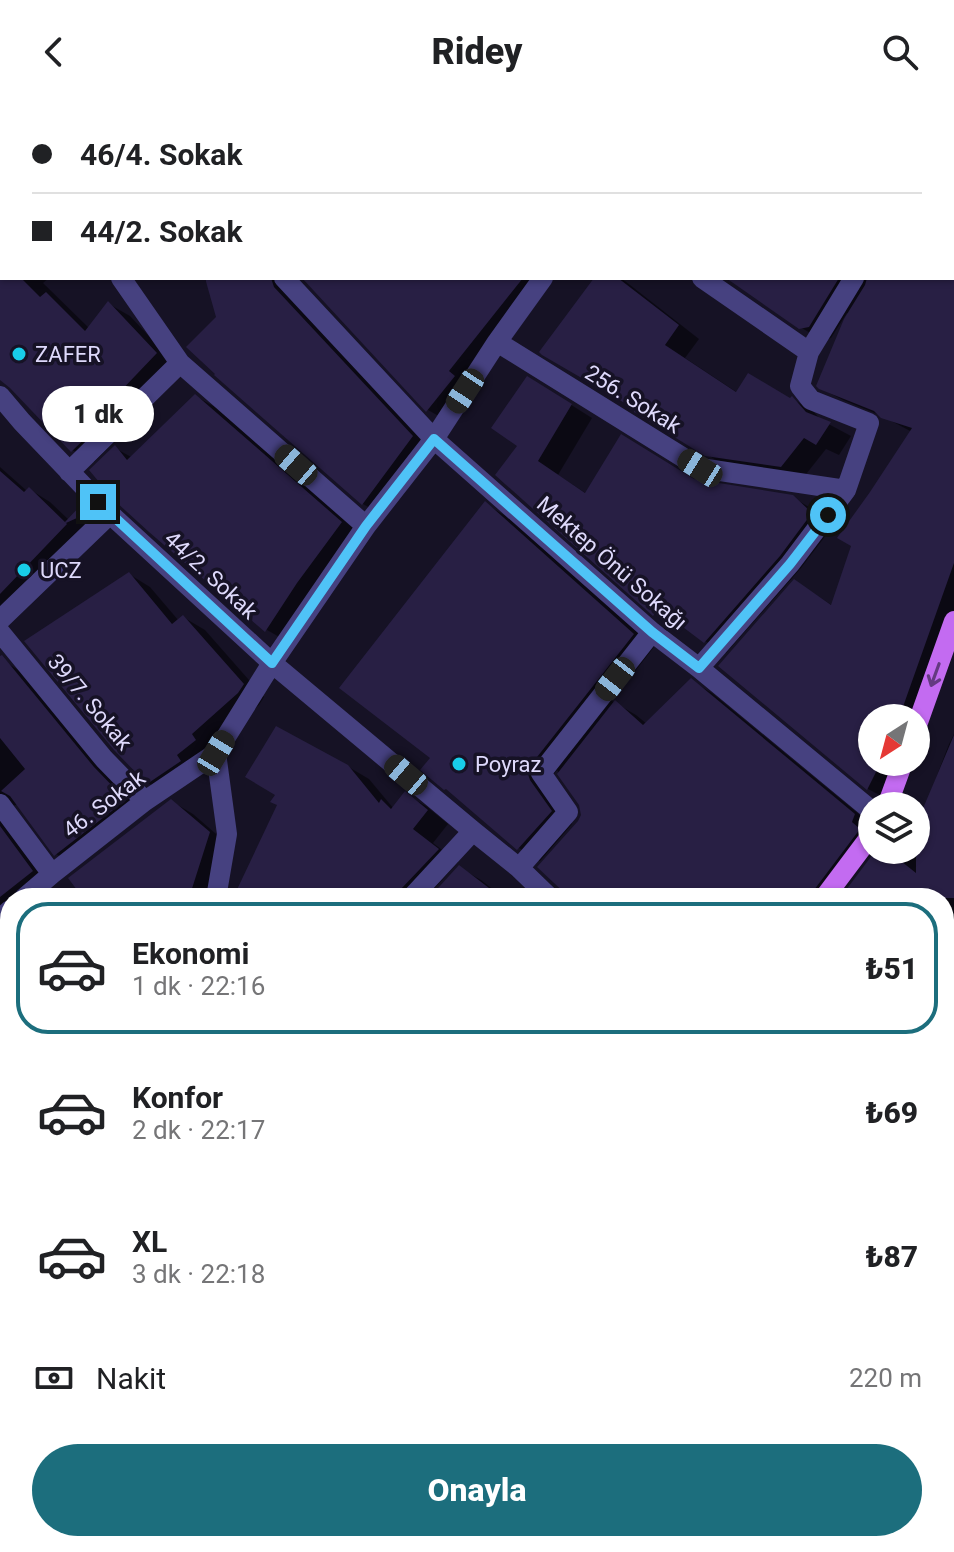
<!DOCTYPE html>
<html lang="tr">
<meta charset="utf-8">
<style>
body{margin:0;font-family:Roboto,sans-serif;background:#f6f6f6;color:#202124;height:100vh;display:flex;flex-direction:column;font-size:30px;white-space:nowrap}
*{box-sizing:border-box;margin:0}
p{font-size:26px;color:#757577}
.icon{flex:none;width:44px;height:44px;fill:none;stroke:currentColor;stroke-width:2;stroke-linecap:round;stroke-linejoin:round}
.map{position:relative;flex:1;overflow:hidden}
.details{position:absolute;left:0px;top:784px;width:954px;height:664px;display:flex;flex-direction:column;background:#fff;border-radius:32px 32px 0 0;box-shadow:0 2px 6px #0004}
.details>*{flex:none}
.top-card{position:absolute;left:0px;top:0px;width:954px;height:176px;box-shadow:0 2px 6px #0004;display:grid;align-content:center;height:176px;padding:0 32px;background:#fff}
.needle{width:52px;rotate:216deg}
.tools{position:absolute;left:858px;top:600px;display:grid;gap:16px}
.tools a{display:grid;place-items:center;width:72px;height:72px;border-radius:50%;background:#fff;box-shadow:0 2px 6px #0004;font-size:40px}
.end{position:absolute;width:36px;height:36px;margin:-18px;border:10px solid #4fc3f7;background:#111;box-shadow:0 0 0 4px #111}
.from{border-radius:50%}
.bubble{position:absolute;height:56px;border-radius:28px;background:#fff;box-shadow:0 2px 6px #0004;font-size:26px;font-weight:800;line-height:56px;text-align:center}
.car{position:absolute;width:24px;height:48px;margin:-24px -12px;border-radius:10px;box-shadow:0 0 6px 2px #0007;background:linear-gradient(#222 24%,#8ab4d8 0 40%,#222 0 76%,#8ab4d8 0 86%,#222 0)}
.top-card b{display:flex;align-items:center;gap:28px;height:76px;font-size:30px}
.top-card b+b{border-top:2px solid #e0e0e0}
.top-card i{width:20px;height:20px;background:#202124}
ul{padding:14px 0 0;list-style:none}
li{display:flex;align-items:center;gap:24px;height:132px;margin:0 16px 12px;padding:0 16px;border:4px solid transparent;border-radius:32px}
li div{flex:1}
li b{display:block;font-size:30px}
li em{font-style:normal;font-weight:800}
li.selected{border-color:#1c6e7d}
li>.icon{width:72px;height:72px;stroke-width:1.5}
.pay{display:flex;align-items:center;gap:20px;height:88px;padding:0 32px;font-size:30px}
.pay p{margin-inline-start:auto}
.button{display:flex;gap:16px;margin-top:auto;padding:16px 32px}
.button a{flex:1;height:92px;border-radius:48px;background:#1c6e7d;color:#fff;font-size:32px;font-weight:800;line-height:92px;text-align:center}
header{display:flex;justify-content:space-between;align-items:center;height:104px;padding:0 32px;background:#fff;font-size:36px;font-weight:800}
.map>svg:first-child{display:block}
.shadow{fill:#0007}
.building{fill:#281f44}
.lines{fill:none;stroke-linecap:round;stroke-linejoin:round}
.minor{stroke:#464180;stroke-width:20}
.major{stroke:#c36bf1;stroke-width:20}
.oneway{stroke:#643a81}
.route{stroke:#4fc3f7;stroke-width:10}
.poi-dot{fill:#18cde9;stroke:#161225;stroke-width:3}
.labels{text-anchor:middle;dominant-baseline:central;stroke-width:7;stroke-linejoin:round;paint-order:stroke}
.poi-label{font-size:22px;fill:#ded9fb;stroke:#161225;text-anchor:start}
.street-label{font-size:22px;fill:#ded9fb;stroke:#161225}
</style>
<header><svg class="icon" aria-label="back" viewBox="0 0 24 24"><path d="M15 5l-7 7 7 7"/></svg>Ridey<svg class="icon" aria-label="search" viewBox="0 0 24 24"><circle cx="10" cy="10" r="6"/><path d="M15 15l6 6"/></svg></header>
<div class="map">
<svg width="954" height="1448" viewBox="0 0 954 1448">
<rect width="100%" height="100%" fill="#161225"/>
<path class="shadow" d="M0 0H66L68 2H2V174H49L43 179 89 224 109 200 130 212 177 262 114 328 119 334 94 358 72 346 0 264Z
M148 0H611L614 2H145Z
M716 0H887L891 2H714Z
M952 34 954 35V530L916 637V614H872V658H908L889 696 868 685 720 562 795 477 833 502 912 328 882 312 843 296 820 284 849 210 847 209 831 234 822 236 800 223 730 174H952Z
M203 174H301L296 177 434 345 384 412 363 400 217 271 219 214 209 180Z
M304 174H554L469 281 449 318 428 306Z
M597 174H620L625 177 699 235 685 254 738 289 791 297 792 295 813 307 821 316 851 332 839 351 826 345 803 374 728 363 706 350Z
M549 287 592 314 558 371 587 390 695 378 792 393 814 406 833 422 801 464 726 549 705 537 679 518 676 522 654 510 520 341Z
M195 292 217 304 362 432 288 538 267 526 151 427 115 344 133 354Z
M0 363 27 387 29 385 50 398 69 416 82 402 104 414 40 482 44 487 5 521 0 519Z
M485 400 506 412 654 543 612 597 636 611 647 620 691 577 712 589 872 721 873 746 837 794H574L579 718 583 711 581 700 557 666 551 674V690L572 720 540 757 519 744 455 690 432 654Z
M129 470 150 483 179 517 183 513 205 526 264 593 259 601 212 643 169 691 148 679Z
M7 559 28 572 145 709 77 762 56 750 18 700 13 702 53 779 35 794H10V814L0 822V563Z
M954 630V921L952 930 954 937V1215L944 1211V794H858L886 748 903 758 908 746H916V726L949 640Z
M347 662 369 675 394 705 405 690 426 702 448 720 433 739 458 758 426 794H236Z
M171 697 193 710 230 742 213 794H86Z
M460 764 481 776 504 794H431Z
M10 988V1431L0 1436V1251L4 1248 0 1243V999Z
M944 1263 952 1269 944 1281Z
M954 1403V1448H920L927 1438H944V1416Z
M114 1438H230L224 1443 223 1448H118Z
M231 1438H398L392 1443 391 1448H235Z
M399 1438H598L607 1448H403Z
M676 1438H681L698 1448H668Z"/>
<path class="building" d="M0 174H21L40 193 46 188 85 227 108 197 157 249 94 315 99 321 71 348 10 284 0 276Z
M205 174H271L274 183 413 332 362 401 214 271 215 270 186 243 216 213Z
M302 174H523L449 267 455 272 426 308Z
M594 174H618L679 221 665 241 736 288 748 269 790 294 792 292 806 308 831 318 816 341 804 334 781 363 705 352 634 308 635 305 542 251 539 248Z
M726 174H839L809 223 799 225Z
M867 174H954V459L899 614H872V658H881L867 686 718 562 794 475 831 501 851 442 837 434 870 388 912 324 881 314 874 307 819 285 816 282 844 215 865 181Z
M527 272 572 300 538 357 585 389 621 330 694 375 793 391 812 409 780 452 704 539 659 505 653 512 495 371 517 342 491 324Z
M195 290 342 418 297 479 265 528 149 428 115 397 89 366 115 341 127 356Z
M0 367 24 388 29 383 66 419 65 418 82 400 90 408 66 419 67 420 0 490Z
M485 397 634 530 530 662 528 670 530 676 552 707 517 746 446 685 444 686 420 666 430 654 339 584Z
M129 468 172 520 183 511 244 580 238 589 192 630 196 636 177 651 181 657 147 680 114 646 24 537Z
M2 551 94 663 126 696 54 752 10 692 1 687 25 665 0 634V552Z
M691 574 855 710 852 718 860 725 814 786 811 794H570L537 763 578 717 581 711 579 701 557 670 615 596 643 621Z
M276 622 348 661 379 699 381 695 391 705 405 687 428 706 413 725 439 745 401 785 398 794H233L277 701 270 698 275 691 245 673Z
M954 631V794H840L876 746H887L916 769V721Z
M171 695 210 728 189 794H83L68 774Z
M0 722 33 767 0 793Z
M459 761 502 794H429Z"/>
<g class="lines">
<path class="minor" d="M127 0 128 2
M942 0V2
M349 2 350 0
M486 2 487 0
M654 2 655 0
M0 24 2 26
M121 174 180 259 366 422
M284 174 434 335 652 528 699 564 872 707
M702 174 809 248
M497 238 700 364 846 386
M0 292 22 318 110 410 272 559 473 727 519 764 550 794
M69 368 180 259
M0 516 110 410
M0 528 104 655 145 697
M699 564 790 460 846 386 869 319 811 296 800 282 809 248 854 174
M0 700 52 770
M519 764 568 708 541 669 652 528
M24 794 52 770 145 697 216 649
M216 794 227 730 216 649 272 559 366 422 434 335 497 238 543 174
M411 794 473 727
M0 815 10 806
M944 916 954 922
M0 962 10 973
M0 1124 10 1110
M944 1219 954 1225
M944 1349 954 1355
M97 1438 103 1448
M214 1438 220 1448
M382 1438 388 1448
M608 1438 617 1448"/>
<path class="major" d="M916 624 954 517
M887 702 903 658
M824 794 872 730
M944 1307 954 1295
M2 1448 15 1438
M832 1448 840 1438"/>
</g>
<defs><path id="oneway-shaft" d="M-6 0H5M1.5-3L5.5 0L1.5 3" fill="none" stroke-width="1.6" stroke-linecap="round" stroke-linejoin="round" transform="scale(2)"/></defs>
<use class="oneway" href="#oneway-shaft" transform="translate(935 571) rotate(110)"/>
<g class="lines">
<path class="route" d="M98 398 272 559 366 422 434 335 652 528 699 564 790 460 828 411"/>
</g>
<g class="poi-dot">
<circle cx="19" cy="250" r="8"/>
<circle cx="24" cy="466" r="8"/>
<circle cx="459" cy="660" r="8"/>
</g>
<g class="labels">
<g class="poi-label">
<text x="35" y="250">ZAFER</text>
<text x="40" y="466">UCZ</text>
<text x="475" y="660">Poyraz</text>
</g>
<g class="street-label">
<text transform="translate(633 295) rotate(32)">256. Sokak</text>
<text transform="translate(612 459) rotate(41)">Mektep Önü Sokağı</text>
<text transform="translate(211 471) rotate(43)">44/2. Sokak</text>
<text transform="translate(90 598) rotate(50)">39/7. Sokak</text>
<text transform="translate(104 700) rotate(-37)">46. Sokak</text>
</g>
</g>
</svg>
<div class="tools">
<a><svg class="needle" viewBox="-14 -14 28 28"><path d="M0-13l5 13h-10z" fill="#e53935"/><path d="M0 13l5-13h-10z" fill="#757577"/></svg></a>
<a><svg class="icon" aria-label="layers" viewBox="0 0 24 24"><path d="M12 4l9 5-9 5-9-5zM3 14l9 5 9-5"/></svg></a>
</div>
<i class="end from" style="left:828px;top:411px"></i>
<i class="end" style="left:98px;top:398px"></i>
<div class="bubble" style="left:42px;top:282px;width:112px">1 dk</div>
<i class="car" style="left:465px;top:287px;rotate:213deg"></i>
<i class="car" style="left:296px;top:361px;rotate:311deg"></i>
<i class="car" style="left:700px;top:364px;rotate:302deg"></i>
<i class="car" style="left:615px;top:575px;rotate:218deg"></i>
<i class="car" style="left:216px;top:649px;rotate:31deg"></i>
<i class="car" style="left:406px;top:671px;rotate:310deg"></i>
<div class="top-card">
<b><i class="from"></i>46/4. Sokak</b>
<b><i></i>44/2. Sokak</b>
</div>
<section class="details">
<ul>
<li class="selected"><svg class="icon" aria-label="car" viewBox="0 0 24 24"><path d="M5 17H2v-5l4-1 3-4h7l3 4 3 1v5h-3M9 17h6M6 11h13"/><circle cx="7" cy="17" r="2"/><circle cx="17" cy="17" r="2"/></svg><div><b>Ekonomi</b><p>1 dk · 22:16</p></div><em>₺51</em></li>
<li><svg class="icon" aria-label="car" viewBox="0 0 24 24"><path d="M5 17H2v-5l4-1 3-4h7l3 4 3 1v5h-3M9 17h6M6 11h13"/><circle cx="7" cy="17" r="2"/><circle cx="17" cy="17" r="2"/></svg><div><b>Konfor</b><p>2 dk · 22:17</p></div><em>₺69</em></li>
<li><svg class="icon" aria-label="car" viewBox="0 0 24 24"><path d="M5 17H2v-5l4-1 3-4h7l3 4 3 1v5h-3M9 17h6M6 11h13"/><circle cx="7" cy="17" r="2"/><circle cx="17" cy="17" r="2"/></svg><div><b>XL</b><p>3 dk · 22:18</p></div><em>₺87</em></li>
</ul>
<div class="pay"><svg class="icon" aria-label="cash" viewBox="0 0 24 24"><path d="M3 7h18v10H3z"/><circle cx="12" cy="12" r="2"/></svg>Nakit<p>220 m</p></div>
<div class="button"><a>Onayla</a></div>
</section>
</div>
